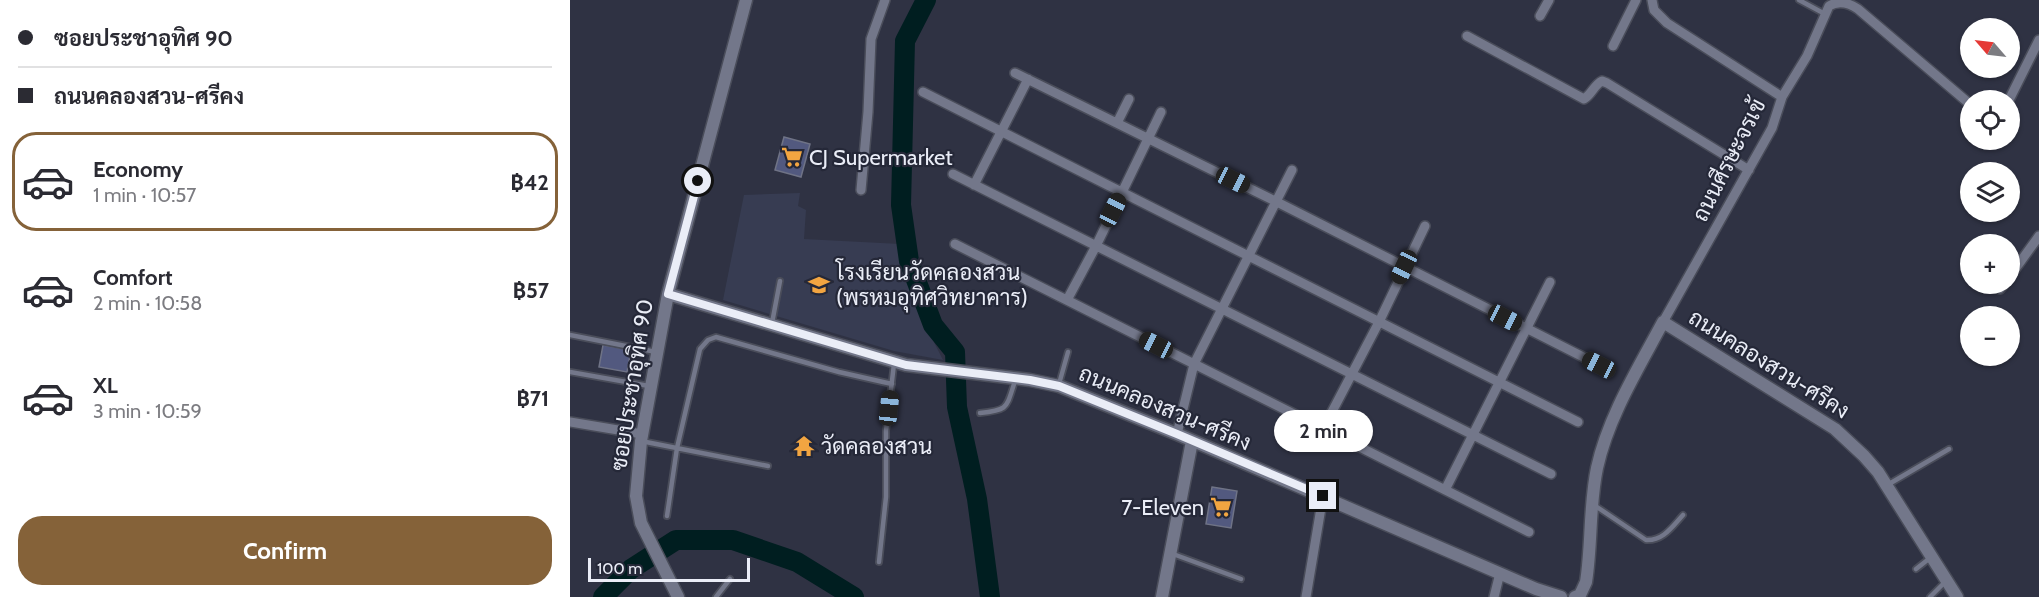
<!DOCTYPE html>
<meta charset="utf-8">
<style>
body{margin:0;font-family:Cabin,Sarabun,sans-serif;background:#f7f7f7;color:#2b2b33;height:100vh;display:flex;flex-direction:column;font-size:22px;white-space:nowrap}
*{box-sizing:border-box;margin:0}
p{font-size:20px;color:#7c7c81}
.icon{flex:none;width:33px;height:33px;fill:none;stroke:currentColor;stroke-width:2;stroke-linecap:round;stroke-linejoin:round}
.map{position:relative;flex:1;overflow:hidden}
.sheet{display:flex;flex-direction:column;background:#fff;width:570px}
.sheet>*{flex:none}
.guide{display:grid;align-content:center;height:132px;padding:0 18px;background:#fff}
.needle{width:39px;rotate:298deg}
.tools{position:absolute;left:1390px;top:18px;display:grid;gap:12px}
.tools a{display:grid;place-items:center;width:60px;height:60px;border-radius:50%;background:#fff;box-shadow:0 2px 4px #0004;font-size:30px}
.scale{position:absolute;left:18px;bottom:15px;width:162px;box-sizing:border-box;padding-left:6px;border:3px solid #eaedf7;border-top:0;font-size:16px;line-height:21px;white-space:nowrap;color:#eaedf7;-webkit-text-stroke:4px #252838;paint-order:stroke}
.end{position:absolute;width:27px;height:27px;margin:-14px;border:8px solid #eaedf7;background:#111;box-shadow:0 0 0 3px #111}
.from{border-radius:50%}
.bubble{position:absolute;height:42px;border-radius:21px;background:#fff;box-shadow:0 2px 4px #0004;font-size:20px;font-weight:700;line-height:42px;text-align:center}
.car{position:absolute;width:18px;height:36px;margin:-18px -9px;border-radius:8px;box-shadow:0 0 4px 2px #0007;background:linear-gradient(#222 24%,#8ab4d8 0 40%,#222 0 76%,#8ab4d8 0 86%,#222 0)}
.guide b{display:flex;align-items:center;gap:21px;height:57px;font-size:22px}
.guide b+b{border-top:2px solid #e1e1e2}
.guide i{width:15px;height:15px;background:#2b2b33}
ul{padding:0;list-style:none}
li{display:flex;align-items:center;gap:18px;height:99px;margin:0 12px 9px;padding:0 6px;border:3px solid transparent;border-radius:24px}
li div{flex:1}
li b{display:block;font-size:22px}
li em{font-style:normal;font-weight:700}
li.current{border-color:#856239}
li>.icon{width:54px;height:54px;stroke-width:1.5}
.cta{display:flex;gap:12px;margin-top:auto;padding:12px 18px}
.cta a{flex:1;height:69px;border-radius:24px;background:#856239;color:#fff;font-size:24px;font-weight:700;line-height:69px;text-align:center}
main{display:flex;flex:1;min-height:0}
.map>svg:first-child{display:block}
.built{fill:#373c52}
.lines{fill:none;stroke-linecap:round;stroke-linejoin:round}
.river{stroke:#001e20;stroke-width:20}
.building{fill:#52597f;stroke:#6f7386;stroke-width:1.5}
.service-casing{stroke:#4a4d5a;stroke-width:8}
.minor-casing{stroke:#4a4d5a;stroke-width:12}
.tertiary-casing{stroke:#4a4d5a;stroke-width:15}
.service{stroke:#73778a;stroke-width:4.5}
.minor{stroke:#73778a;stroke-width:9}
.tertiary{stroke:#73778a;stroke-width:12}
.route{stroke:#eaedf7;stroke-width:8}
.labels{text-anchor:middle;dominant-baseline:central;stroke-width:4.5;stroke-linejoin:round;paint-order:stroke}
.poi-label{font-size:22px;fill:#eaedf7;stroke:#252838;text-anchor:start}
.street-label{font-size:22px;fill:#eaedf7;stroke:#252838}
</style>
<main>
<section class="sheet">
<div class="guide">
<b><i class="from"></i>ซอยประชาอุทิศ 90</b>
<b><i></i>ถนนคลองสวน-ศรีคง</b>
</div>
<ul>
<li class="current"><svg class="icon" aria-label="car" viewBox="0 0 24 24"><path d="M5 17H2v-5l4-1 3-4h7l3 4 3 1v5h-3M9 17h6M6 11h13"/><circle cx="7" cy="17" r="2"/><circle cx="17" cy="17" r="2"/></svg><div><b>Economy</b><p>1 min · 10:57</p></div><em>฿42</em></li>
<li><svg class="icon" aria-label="car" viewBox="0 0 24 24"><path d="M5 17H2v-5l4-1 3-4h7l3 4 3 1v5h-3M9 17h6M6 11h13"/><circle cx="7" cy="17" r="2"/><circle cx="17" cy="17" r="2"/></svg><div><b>Comfort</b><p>2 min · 10:58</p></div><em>฿57</em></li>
<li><svg class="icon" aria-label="car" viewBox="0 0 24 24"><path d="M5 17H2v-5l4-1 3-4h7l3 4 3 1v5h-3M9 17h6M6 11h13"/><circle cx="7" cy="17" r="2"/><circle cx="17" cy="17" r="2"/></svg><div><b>XL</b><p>3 min · 10:59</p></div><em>฿71</em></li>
</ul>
<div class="cta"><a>Confirm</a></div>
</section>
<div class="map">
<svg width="1469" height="597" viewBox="0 0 1469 597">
<rect width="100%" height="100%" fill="#2f3243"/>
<path class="built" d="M230 193 228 206 236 210 234 239 330 244 336 257 349 313 373 360 324 351 153 300 174 195Z"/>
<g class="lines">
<path class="river" d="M356 0 335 41 331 205 339 261 363 325 385 352 387 407 407 499 420 597
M33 597 61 569 106 540H163L227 562 284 597"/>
</g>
<path class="building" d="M214 137 240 144 231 177 205 170Z
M33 345 61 350 57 372 29 367Z
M642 487 667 491 661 528 636 524Z"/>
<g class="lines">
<defs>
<path id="service" d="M1229 0 1255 14
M202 323 210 281
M0 335 86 352
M0 372 79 386
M489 384 498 352
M410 413C439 410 436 408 445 381
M71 441 198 466
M1319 484 1379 449
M1024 505 1076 540C1093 541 1102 527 1113 515
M97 516 107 448 130 349 138 340 146 337 269 372 322 384
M603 554 671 579
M309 562 316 497V431L324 364
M1346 569 1360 558
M146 597 160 579
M1360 597 1375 582"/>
<path id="minor" d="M1082 0 1084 10 1097 23 1212 97 1202 128 1093 322
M970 16 979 0
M897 36 1014 99C1022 94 1024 85 1032 81L1037 83 1179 170
M1043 46 1066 0
M445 73 705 201 1029 365
M353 92 1008 422
M1212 97 1237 56 1259 6C1269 0 1279 3 1288 9L1401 105
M1439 100 1469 40
M547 123 559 99
M383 174 981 474
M404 185 458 79
M291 190 298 112 301 39 315 0
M385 244 959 532
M1440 276 1469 236
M1430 289 1434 284
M497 300 526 246 591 112
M0 422 72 434
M753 429 809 322 855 226
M607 434 624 364 722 170
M875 490 980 282
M736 597 753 496
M924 597 930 573"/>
<path id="tertiary" d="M98 294 336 365 460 380 489 386 607 434 966 589 991 597
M108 597 71 523 66 496 71 441 98 294 176 0
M592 597 622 441
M1005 597 1010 595 1016 582C1022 544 1019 506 1027 468 1038 417 1069 367 1093 322L1265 429 1294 456 1308 472 1387 597"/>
</defs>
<use href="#service" class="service-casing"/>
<use href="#minor" class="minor-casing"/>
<use href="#tertiary" class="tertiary-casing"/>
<use href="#service" class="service"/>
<use href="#minor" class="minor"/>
<use href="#tertiary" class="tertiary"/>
</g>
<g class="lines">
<path class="route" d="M128 181 98 294 336 365 460 380 489 386 607 434 753 496"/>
</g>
<defs>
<symbol id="supermarket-bare" viewBox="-9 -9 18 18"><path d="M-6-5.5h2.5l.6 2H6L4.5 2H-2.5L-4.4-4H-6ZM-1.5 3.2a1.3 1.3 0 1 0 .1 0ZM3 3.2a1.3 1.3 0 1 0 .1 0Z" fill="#f2a541" stroke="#252838" stroke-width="2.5" paint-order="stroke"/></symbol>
<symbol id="school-bare" viewBox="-9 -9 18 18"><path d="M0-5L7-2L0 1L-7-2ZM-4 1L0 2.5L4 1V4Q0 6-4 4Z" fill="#f2a541" stroke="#252838" stroke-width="2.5" paint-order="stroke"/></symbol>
<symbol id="temple-bare" viewBox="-9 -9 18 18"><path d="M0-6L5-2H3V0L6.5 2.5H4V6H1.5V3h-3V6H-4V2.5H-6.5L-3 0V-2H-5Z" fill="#f2a541" stroke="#252838" stroke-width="2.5" paint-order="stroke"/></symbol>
</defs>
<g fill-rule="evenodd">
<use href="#supermarket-bare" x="207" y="142" width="30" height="30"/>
<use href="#school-bare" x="234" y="270" width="30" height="30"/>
<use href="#temple-bare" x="219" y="431" width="30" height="30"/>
<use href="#supermarket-bare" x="636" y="492" width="30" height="30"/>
</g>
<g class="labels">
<g class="poi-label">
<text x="239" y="157">CJ Supermarket</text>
<text x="266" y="272">โรงเรียนวัดคลองสวน<tspan x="266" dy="25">(พรหมอุทิศวิทยาคาร)</tspan></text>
<text x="251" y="446">วัดคลองสวน</text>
<text x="634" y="507" text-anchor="end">7-Eleven</text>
</g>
<g class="street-label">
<text transform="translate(1159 160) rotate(-63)">ถนนศีรษะจรเข้</text>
<text transform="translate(1199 364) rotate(32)">ถนนคลองสวน-ศรีคง</text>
<text transform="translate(62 385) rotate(-81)">ซอยประชาอุทิศ 90</text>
<text transform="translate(595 408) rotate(23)">ถนนคลองสวน-ศรีคง</text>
</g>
</g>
</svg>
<div class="tools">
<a><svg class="needle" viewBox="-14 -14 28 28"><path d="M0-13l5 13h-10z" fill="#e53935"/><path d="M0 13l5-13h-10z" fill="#7c7c81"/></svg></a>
<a><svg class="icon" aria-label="locate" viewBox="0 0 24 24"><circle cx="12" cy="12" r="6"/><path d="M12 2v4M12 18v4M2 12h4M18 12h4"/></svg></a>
<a><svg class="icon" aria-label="layers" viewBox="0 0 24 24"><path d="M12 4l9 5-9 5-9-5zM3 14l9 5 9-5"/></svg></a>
<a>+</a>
<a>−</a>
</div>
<div class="scale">100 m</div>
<i class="end from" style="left:128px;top:181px"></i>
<i class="end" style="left:753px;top:496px"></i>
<div class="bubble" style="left:704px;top:410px;width:99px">2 min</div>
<i class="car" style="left:663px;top:180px;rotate:116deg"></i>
<i class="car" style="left:543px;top:210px;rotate:27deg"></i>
<i class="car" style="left:834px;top:267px;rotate:205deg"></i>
<i class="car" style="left:935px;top:318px;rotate:117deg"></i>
<i class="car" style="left:586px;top:345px;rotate:297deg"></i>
<i class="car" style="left:1029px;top:365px;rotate:297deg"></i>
<i class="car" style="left:319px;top:408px;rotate:6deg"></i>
</div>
</main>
